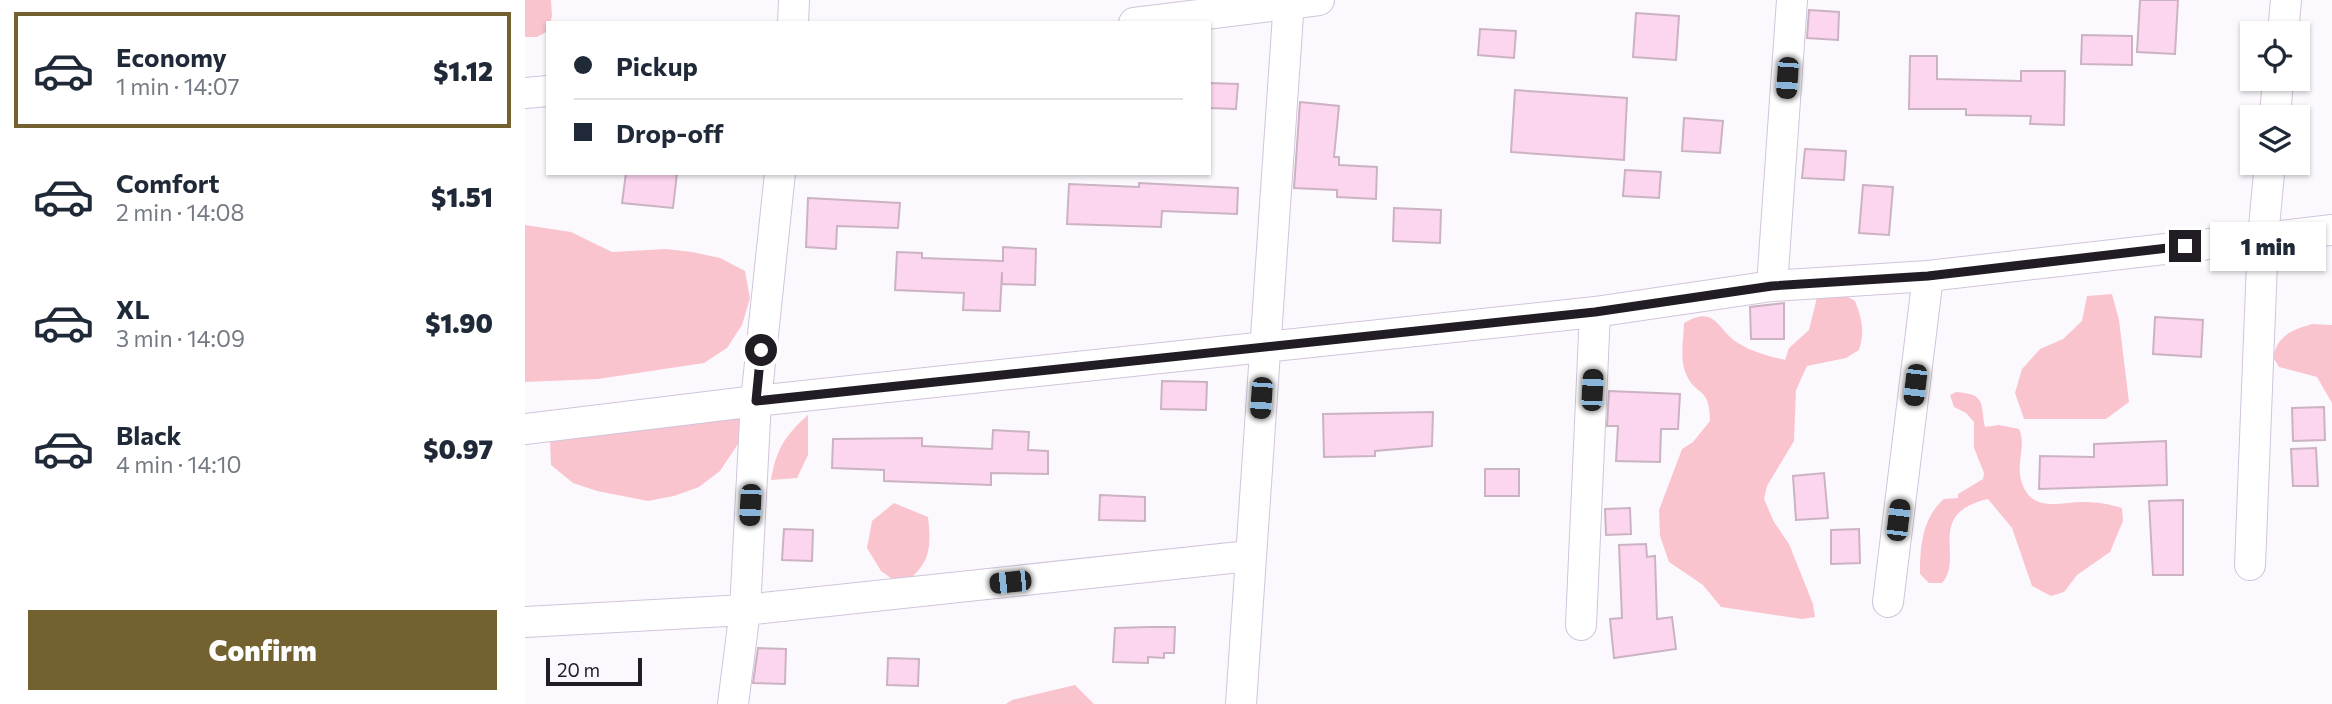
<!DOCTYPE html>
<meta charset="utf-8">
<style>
body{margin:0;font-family:Commissioner,sans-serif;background:#f2f2f3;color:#1f2937;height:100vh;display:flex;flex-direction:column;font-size:26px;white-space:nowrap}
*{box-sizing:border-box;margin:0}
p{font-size:23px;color:#747a83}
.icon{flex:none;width:38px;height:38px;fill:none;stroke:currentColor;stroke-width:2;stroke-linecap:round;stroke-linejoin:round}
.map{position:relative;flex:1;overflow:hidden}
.panel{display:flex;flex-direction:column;background:#fff;width:525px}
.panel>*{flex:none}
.guide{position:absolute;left:21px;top:21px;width:665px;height:154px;border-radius:0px;box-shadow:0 2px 5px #0004;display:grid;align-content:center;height:154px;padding:0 28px;background:#fff}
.fabs{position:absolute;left:1715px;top:21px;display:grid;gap:14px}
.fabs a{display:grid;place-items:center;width:70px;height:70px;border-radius:0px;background:#fff;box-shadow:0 2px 5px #0004;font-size:35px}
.scale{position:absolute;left:21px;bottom:18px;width:96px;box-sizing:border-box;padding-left:7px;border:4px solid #221d25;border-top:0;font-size:19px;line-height:24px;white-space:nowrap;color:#221d25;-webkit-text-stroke:5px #fcf9fe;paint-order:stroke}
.end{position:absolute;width:32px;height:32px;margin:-16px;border:9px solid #221d25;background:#fff;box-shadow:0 0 0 4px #fff}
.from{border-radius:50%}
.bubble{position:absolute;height:49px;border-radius:0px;background:#fff;box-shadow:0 2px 5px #0004;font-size:23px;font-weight:800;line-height:49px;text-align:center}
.car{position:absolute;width:21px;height:42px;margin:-21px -10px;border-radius:9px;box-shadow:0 0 5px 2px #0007;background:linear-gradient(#222 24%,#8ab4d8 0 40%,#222 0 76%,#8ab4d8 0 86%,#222 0)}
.guide b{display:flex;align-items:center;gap:24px;height:66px;font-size:26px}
.guide b+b{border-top:2px solid #e0e1e3}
.guide i{width:18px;height:18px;background:#1f2937}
ul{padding:12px 0 0;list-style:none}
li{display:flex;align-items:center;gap:21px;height:116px;margin:0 14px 10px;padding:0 14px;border:4px solid transparent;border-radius:0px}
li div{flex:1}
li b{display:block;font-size:26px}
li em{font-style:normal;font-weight:800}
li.on{border-color:#736230}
li>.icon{width:63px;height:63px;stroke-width:1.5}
.button{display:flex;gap:14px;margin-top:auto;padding:14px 28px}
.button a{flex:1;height:80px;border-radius:0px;background:#736230;color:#fff;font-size:28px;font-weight:800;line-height:80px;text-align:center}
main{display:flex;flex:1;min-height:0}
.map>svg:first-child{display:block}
.green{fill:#fac4ce}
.building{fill:#fcd5ee;stroke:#cbb3c2;stroke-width:2}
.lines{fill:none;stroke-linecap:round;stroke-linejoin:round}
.street-casing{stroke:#d1c4db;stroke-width:32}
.street{stroke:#fff;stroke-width:30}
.route{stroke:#221d25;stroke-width:9}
</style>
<main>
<section class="panel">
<ul>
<li class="on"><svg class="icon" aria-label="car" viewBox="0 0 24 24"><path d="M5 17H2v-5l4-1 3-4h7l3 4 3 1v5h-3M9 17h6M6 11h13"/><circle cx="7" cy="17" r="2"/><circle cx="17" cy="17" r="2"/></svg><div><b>Economy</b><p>1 min · 14:07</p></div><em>$1.12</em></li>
<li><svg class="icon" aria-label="car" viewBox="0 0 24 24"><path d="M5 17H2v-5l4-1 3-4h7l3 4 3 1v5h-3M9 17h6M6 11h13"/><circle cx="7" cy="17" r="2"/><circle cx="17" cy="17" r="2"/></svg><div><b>Comfort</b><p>2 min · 14:08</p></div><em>$1.51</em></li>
<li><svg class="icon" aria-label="car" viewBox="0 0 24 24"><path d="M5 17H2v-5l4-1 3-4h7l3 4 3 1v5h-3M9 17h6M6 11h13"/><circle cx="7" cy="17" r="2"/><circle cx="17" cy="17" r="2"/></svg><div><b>XL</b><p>3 min · 14:09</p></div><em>$1.90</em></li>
<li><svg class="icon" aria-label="car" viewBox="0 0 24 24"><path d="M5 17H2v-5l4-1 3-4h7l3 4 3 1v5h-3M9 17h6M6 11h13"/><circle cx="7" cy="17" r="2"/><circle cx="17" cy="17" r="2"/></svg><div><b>Black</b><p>4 min · 14:10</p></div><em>$0.97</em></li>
</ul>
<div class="button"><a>Confirm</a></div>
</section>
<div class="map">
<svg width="1807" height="704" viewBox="0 0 1807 704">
<rect width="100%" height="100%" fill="#fcf9fe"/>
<path class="green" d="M0 0H26L27 16 23 31 12 37H0Z
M0 225 46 232 87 252 141 249 167 252 195 258 220 271 225 298 217 325 202 348 179 363 73 379 0 382Z
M1293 293 1318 294 1330 301C1337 319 1340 331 1334 350L1321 358 1282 366 1271 390 1269 441 1242 486 1239 499 1249 522 1264 544 1288 604 1290 617 1277 619 1196 607 1178 585 1144 562 1135 536 1134 510 1157 449 1168 442 1185 421C1185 386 1171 397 1161 374 1154 359 1159 338 1159 323 1191 304 1191 329 1213 343 1227 352 1243 356 1260 360L1264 348 1284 330Z
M1587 294 1594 320 1604 402 1581 419H1499L1490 393 1497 369 1515 349 1538 339 1557 321 1562 296Z
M1787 324 1807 325V403L1792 377 1754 367 1748 357C1753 335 1767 330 1787 324Z
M1431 392C1462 394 1455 404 1460 427L1474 425 1494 429C1502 445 1490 464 1497 483 1507 513 1535 502 1558 502 1572 502 1584 504 1597 508L1598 521 1585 552 1552 575 1539 592 1526 596 1507 586 1487 528 1463 499C1399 514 1440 557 1417 583H1404L1395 574C1395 547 1397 518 1419 499L1433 498V494L1458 479 1459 473 1449 448V422L1441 413 1429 407 1425 395Z
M216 407 213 444 195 471 174 487 149 496 123 501 72 491 48 483 26 465 25 441 48 425Z
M283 415V455L272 478 246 480C251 450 260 435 283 415Z
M369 503 403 517C407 552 404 564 377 586L356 571 342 548 347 521Z
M550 685 569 704H481L487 700Z"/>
<path class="building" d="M1615 0H1653L1650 54 1612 52Z
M1284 10 1314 12 1313 40 1282 38Z
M1111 13 1154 16 1151 60 1108 57Z
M955 29 991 31 989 58 953 55Z
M1557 35 1607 36V65L1556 64Z
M1385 56H1412V79L1496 81V71H1540L1539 125 1505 124 1506 116 1441 115V109H1384Z
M684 83 713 84 711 109 684 108Z
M990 90 1102 98 1099 160 986 152Z
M775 102 814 106 809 157H814V165L852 167 851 199 812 197V190L769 188Z
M1159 118 1198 121 1195 153 1157 151Z
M1280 149 1321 151 1319 180 1277 178Z
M1100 170 1136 172 1134 198 1098 196Z
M101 173H152L148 208 97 203Z
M614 183 713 188 712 214 637 211 636 227 542 224 544 184 614 187Z
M1338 185 1368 187 1364 235 1334 233Z
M283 198 375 203 373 228 312 226 311 249 281 247Z
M869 208 916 210 915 243 868 241Z
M478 247 511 249 510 285 477 284V272L475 311 438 310 439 293 370 290 372 252 397 253V258L478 261Z
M1259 303V339H1226L1225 307Z
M1630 317 1678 320 1676 357 1628 354Z
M637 381 682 382 681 410 636 409Z
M1084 391 1155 394 1153 429H1136L1135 462 1091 461 1093 426H1082Z
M1799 407 1800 440 1768 441 1767 408Z
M908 412 907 446 850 451V456L799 457 798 414Z
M468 430 504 432 503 450 523 451V474L466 473V485L359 481V470L307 468 308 439 397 438V446L467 449Z
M1641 441 1642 485 1514 489 1515 456 1569 457V444Z
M1791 448 1793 486H1768L1766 449Z
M960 469H994V496H960Z
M1299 473 1303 518 1271 520 1268 476Z
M575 495 620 497V521L574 520Z
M1658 500V575H1628L1624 501Z
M1105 508 1106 534 1081 535 1080 509Z
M259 529 288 530 287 561 257 560Z
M1334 529 1335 563 1306 564V530Z
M1121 544 1122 557 1130 556 1132 619 1147 617 1151 649 1089 658 1085 619 1097 618 1094 545Z
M624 627H650L649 653H639V658L623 657V663L588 662 590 628Z
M233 648 261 649 260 684 228 683Z
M363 658 394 659 393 686 362 685Z"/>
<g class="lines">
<defs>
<path id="street" d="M268 23 269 0
M609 23 794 0
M1758 33 1761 0
M0 93 23 91
M1750 117 1753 79
M1247 286 1267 0
M0 429 231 401 1070 312 1247 286 1403 276 1807 230
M1725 565 1738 237 1745 163
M1363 602 1403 276
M0 622 220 610 724 556
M1056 625 1070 312
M208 704 220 610 231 401 255 173
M716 704 764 0"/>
</defs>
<use href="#street" class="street-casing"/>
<use href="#street" class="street"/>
</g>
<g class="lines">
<path class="route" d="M236 350 231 401 1070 312 1247 286 1403 276 1660 246"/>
</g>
</svg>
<div class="fabs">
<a><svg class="icon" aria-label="locate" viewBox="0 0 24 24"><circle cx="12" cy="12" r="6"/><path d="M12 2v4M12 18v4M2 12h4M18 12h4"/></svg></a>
<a><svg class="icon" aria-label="layers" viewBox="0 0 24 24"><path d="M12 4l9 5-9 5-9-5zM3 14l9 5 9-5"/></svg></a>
</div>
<div class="scale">20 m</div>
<i class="end from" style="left:236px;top:350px"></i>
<i class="end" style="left:1660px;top:246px"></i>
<div class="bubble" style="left:1685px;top:222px;width:116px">1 min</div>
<i class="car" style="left:1262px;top:78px;rotate:184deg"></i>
<i class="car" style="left:1390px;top:385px;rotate:187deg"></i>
<i class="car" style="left:1067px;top:390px;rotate:3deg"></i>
<i class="car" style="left:736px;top:398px;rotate:184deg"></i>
<i class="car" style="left:225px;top:505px;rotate:183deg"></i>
<i class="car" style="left:1373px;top:520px;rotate:7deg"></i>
<i class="car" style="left:485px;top:582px;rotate:264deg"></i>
<div class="guide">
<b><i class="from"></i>Pickup</b>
<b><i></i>Drop-off</b>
</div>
</div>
</main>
